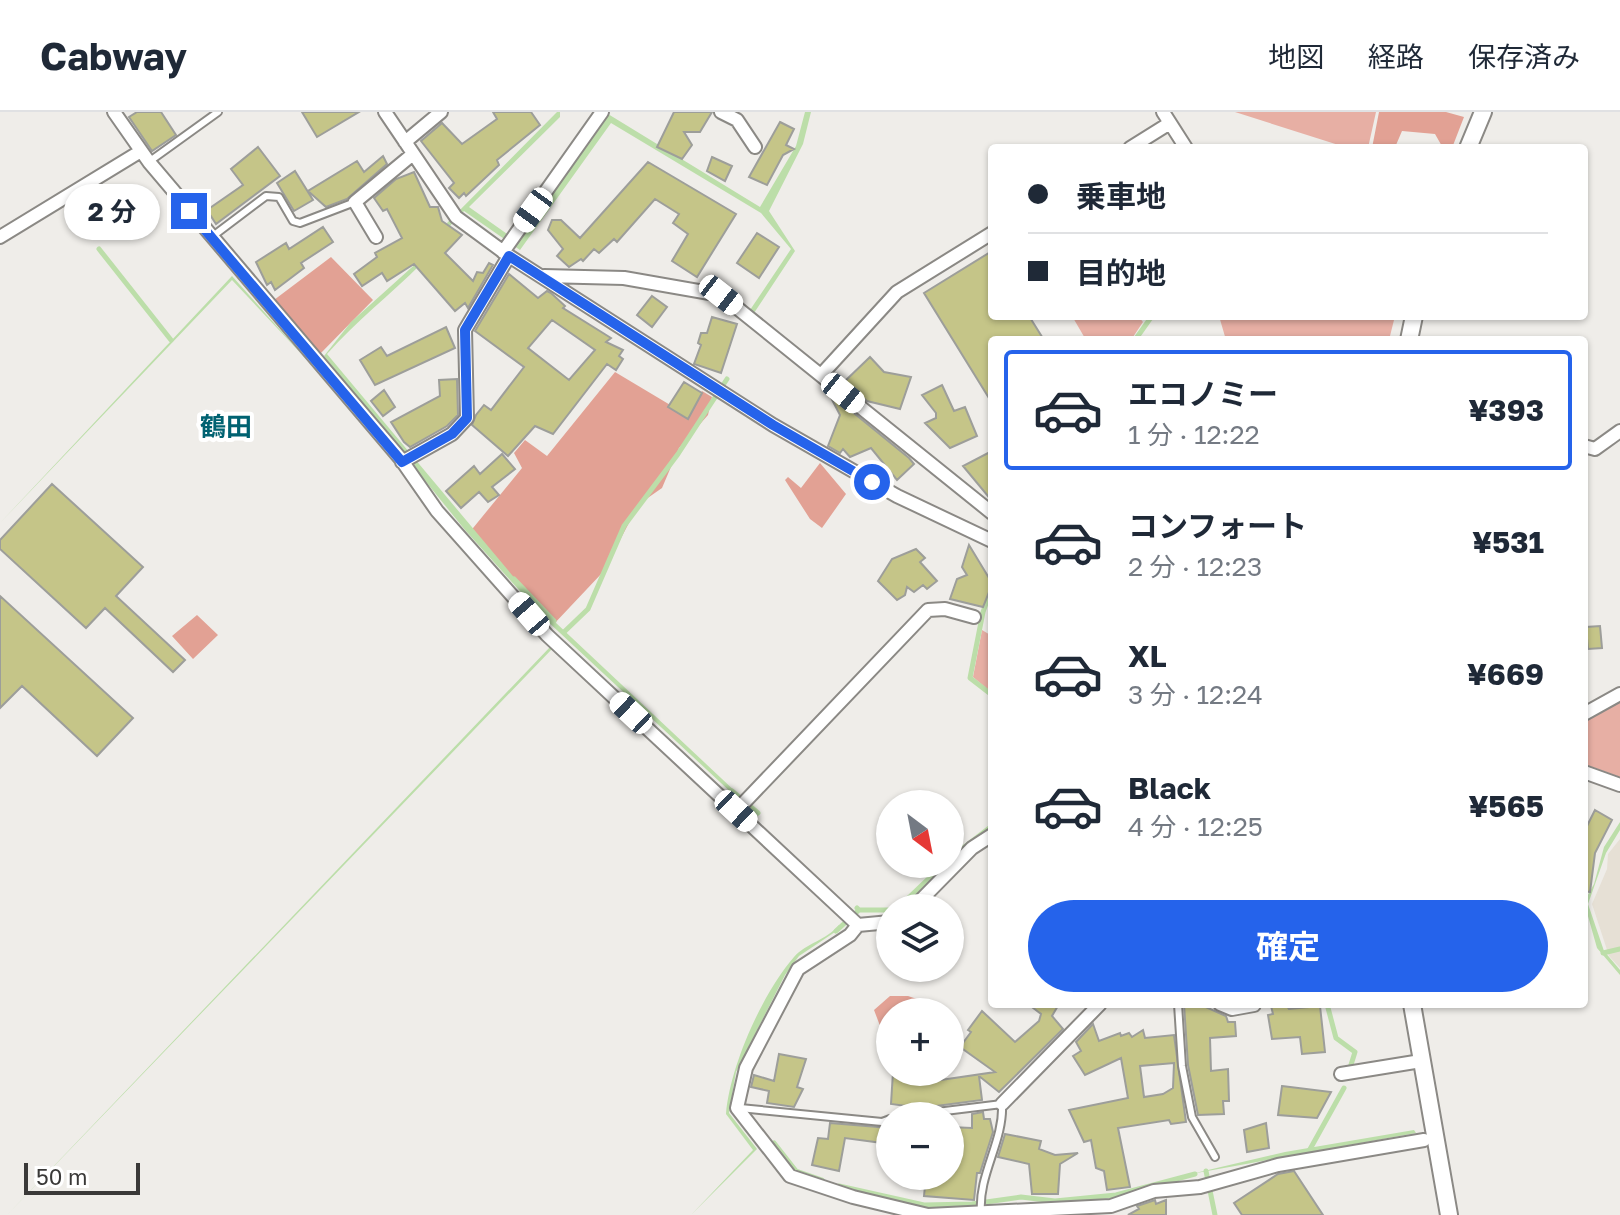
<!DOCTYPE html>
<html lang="ja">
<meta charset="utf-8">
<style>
body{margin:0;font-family:"Golos Text","Noto Sans JP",sans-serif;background:#f2f2f3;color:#1f2937;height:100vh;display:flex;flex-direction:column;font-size:30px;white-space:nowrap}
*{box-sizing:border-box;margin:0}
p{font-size:26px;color:#747a83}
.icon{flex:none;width:44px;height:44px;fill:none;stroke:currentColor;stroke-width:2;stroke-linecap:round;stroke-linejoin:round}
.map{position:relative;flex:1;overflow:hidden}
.drawer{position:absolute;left:988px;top:224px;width:600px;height:672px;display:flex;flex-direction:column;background:#fff;border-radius:8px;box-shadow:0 2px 6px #0004}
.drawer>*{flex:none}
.top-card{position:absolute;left:988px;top:32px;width:600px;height:176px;border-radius:8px;box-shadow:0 2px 6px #0004;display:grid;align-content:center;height:176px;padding:0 40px;background:#fff}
.needle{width:52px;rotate:148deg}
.fabs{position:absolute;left:876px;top:678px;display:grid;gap:16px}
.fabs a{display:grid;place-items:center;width:88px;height:88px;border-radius:50%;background:#fff;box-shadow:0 2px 6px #0004;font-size:40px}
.scale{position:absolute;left:24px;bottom:20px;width:116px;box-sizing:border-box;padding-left:8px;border:4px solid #3a3938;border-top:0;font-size:22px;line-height:28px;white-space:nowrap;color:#3a3938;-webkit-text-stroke:6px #fff;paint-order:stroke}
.end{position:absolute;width:36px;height:36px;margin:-18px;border:10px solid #2563eb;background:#fff;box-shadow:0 0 0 4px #fff}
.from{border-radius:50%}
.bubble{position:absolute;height:56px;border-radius:28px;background:#fff;box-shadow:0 2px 6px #0004;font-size:26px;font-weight:700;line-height:56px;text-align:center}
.car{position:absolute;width:24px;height:48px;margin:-24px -12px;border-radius:10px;box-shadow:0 0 6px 2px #0007;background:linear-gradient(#fff 24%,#345 0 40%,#fff 0 76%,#345 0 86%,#fff 0)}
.top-card b{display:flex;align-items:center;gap:28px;height:76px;font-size:30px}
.top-card b+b{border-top:2px solid #e0e1e3}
.top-card i{width:20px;height:20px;background:#1f2937}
ul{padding:14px 0 0;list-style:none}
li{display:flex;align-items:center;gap:24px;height:120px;margin:0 16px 12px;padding:0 24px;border:4px solid transparent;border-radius:8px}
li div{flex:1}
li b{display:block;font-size:30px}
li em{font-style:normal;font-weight:700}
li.on{border-color:#2563eb}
li>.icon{width:72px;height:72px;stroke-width:1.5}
.cta{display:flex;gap:16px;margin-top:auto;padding:16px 40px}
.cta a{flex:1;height:92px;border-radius:48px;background:#2563eb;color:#fff;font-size:32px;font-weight:700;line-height:92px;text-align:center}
header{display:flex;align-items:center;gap:48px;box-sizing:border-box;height:112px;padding:0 40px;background:#fff;border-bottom:2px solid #e0e1e3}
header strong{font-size:38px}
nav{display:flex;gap:44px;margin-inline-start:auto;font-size:28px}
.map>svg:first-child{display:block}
.built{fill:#e6e0d5}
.green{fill:#e7afa4}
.forest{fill:#e2a194}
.water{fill:#bcdea9}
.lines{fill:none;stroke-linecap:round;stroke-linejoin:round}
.stream{stroke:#bcdea9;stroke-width:5}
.building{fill:#c5c588;stroke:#9d9e9a;stroke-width:2;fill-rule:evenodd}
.service-casing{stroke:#8b8985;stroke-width:10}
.minor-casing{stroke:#8b8985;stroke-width:16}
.tertiary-casing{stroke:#8b8985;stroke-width:20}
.service{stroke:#fff;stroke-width:6}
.minor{stroke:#fff;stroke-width:12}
.tertiary{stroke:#fff;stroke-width:16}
.route{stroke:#2563eb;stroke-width:10}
.labels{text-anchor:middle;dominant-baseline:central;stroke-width:8;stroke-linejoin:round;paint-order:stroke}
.quarter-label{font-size:26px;font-weight:bold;fill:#006271;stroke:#fff}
</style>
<header>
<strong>Cabway</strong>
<nav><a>地図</a><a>経路</a><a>保存済み</a></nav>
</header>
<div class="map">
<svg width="1620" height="1103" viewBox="0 0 1620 1103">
<rect width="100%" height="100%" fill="#efede9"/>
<path class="built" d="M1620 727V856L1609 844 1592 792 1607 757 1608 742Z"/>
<path class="green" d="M1235 0H1376L1368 36H1348Z
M1072 204H1138L1143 210 1131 228H1086Z
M1219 204H1395L1389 228H1226Z
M982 518 992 524V556L988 564 992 568V581L973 565Z
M1620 589V665L1584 652V608Z"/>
<path class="forest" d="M1379 0H1446L1464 5 1452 36H1443L1435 22 1402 19 1396 33 1399 36H1372Z
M331 145 373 188 319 243 274 188Z
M615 260 687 303 702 279 712 285 708 303 679 336 662 376 639 392 603 460 553 513 469 421 522 356 514 341 525 328 547 344Z
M820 351 846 382 822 416 810 407 785 368 788 365 801 376Z
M197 503 218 523 193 547 172 524Z
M890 884H908L932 892 929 900H890V922L882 919 874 898Z"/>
<path class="water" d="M557 0H560V5L469 95 517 129 608 2 760 95 796 34 805 0H811L803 32 769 99 795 139 754 201 750 198 791 137 761 101 611 11 520 138 464 99C447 114 437 135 421 152 390 183 356 209 327 242L538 494 738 682 736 685 545 507 465 418 324 244 351 210 421 147 447 111Z
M232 164 308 249 232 168 0 411Z
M550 535 552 537 7 1103Z
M1620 710V718L1606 741 1588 792 1604 839 1620 858V863L1597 836 1584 790 1594 772 1604 735Z
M839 813 841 816 799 844 785 863 736 960 729 1001 757 1037 691 1103 753 1038 726 1002C730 954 762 882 794 845 806 831 827 828 839 813Z
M1414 1018 1416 1021 1191 1062 1285 1040Z"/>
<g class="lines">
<path class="stream" d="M99 137 171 228
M1135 228 1152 204
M992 453V466
M514 467 554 509
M992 475 983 500 970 566 992 583
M564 520 588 497 624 414 678 342 727 267
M732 679 758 701
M950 746 992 714
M898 796 944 752
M859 798H890
M836 819 859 798 857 796
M1603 841 1620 837
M1327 892 1336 926 1355 940 1350 956
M774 1031 796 1059 822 1068
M1309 1039 1344 976
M1206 1059 1215 1103
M839 1074 924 1093 972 1092 1021 1085 1055 1089 1116 1083 1195 1062"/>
</g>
<path class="building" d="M137 0H161L176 23 152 39 129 5Z
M302 0H359L317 25Z
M493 0H531L540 13 497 48 499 53 466 84 464 81 459 86 449 76 454 71 421 29 442 11 462 32 497 7Z
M674 0H712L700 20H684L692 33 682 47 657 35Z
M780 10 794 17 786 33 794 37 783 43 767 73 749 65Z
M258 35 280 64 216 112 207 98 243 73 231 57Z
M383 44 387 52 347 87 326 95 308 79 357 49 364 60Z
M712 45 732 54 725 69 707 59Z
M648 50 736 102 697 165 672 149 688 122 673 111 679 102 655 87 617 130 614 127 599 141 594 137 583 149 581 147 569 155 557 144 563 137 548 118 552 108H561L580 126Z
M295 59 313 88 294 99 277 71Z
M414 60 430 95H438L442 109 462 123 445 141 473 169 477 160 483 161 489 151 493 153 468 196 465 191 455 199 414 152 387 169 382 161 362 174 354 162 377 145 375 141 402 126 387 97 383 99 374 86 396 67Z
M323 115 333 130 301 151 304 156 275 178 271 170 267 173 256 150 286 131 289 137Z
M757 121 779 135 759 166 737 151Z
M992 139V204H1029L1044 228H992V291L924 181Z
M509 162 538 186 547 179 551 181 565 194 563 196 611 226 606 230 623 238 619 244 623 247 616 258 607 252 553 322 535 314 508 344 472 313 476 303 484 293 491 298 524 255 475 219ZM552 208 595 238 569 268 528 236Z
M652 184 667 195 652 215 637 203Z
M712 205 737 212 721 261 694 252 701 233 698 231 701 221H707Z
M446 215 455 236 375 273 360 248 381 235 387 244Z
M870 245 884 260 911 265 900 297 867 289 844 270Z
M457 267 458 303 447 314 410 335 404 330 391 310 440 284 439 268Z
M684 270 702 281 688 307 668 295Z
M942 273 954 299 965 295 977 324 950 336 925 311 936 306V301L922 283Z
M384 278 395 295 383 304 371 289Z
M828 280 909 346 914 352 897 368 871 336 850 345 843 337 840 341 828 334 840 303Z
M992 339V389L963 354Z
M502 342 515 357 492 375 499 383 488 390 479 380 461 396 446 379 474 354 480 362Z
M52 372 143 455 116 484 185 548 173 560 105 496 86 516 0 437V428Z
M969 433 989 466V480L983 495 950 487 957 467 967 463 962 455Z
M916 437 925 446 920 450 937 469 927 477 923 473 914 480 907 475 905 483 897 488 878 469 892 447Z
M0 484 133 606 97 644 22 574 0 596Z
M1600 514 1602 536 1588 537 1586 515Z
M1595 698 1612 708 1595 741 1590 780 1584 779V720Z
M1028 892H1059L1052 904 1063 917 999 980 979 964 982 988 921 996 891 992 893 960H912L910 966 927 970 995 960 960 935 971 920 968 918 982 899 1015 930 1039 909 1041 902Z
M1184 892H1199L1226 904 1228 910H1235L1236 924 1210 926 1211 959 1228 957 1229 989H1223L1224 1002 1198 1003 1188 953Z
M1286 893 1289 897 1320 894 1325 940 1302 942 1300 925 1272 927 1268 903 1273 902 1271 894Z
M1093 912 1099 929 1120 921 1121 924 1129 921 1132 925 1143 918 1145 926 1174 923 1186 1010 1171 1012 1169 1008 1118 1016 1130 1075 1107 1078 1104 1059 1096 1056 1091 1028 1084 1030 1069 998 1128 986 1121 946 1085 963 1073 944 1081 939 1076 930ZM1174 951 1173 976 1163 982 1144 985 1140 954Z
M779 942 806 947 797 975 803 977 794 995 767 991 769 979 751 975 754 963 774 969Z
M1282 974 1331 980 1317 1006 1278 1003Z
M983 1000 984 1007H990L993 1020 980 1061H977L974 1088 924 1084 926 1064H950V1015L972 1016V1002Z
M830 1011 890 1016V1032L845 1026 839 1059 812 1053 818 1026 828 1027Z
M1266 1011 1269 1036 1247 1040 1244 1018Z
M1005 1022 1041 1029 1039 1037 1055 1043 1078 1041 1060 1052 1058 1082H1032L1029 1052 998 1045Z
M1294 1059 1323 1103H1242L1234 1091 1278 1062Z
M1155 1088 1156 1092 1166 1088V1103H1128L1139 1097 1137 1094Z"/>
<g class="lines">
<defs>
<path id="service" d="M150 49 218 0
M213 124 266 84 279 85 293 109 300 111 355 90
M1178 892 1182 954 1192 1005 1215 1045
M740 996 882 1010 890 1007
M904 1004 1002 992C1004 1029 978 1063 981 1100"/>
<path id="minor" d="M114 0 149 50 400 346 437 399 547 523 858 813
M385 0 456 105 509 144 773 313 897 384 992 429
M721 0 737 8 755 35
M1163 0 1186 36
M405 30 441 0
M1130 36 1170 11
M0 125 141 39
M376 125 355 90 413 42
M503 140 602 0
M544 164 624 166 721 183 992 401
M821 263 897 180 992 121
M1584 334 1595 337 1620 319
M402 350 452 322 467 306 465 218 509 144
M1584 602 1620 582
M1584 660 1620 673
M736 699 928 498 945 497 974 505
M913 796 972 736 992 723
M890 810 858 813 850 823 798 857 746 956 737 996 790 1064 853 1085 928 1103 1111 1094 1154 1079 1200 1075 1278 1053 1424 1028
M1220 892 1232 897 1254 893
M1341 962 1421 949
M1002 992 1100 892"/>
<path id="tertiary" d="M1468 36 1483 0
M1409 228 1414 204
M1412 892 1449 1103"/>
</defs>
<use href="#service" class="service-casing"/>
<use href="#minor" class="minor-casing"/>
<use href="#tertiary" class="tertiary-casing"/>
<use href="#service" class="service"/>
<use href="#minor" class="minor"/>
<use href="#tertiary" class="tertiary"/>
</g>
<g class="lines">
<path class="route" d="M189 99 402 350 452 322 467 306 465 218 509 144 773 313 872 370"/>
</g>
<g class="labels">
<g class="quarter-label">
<text x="226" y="314">鶴田</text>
</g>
</g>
</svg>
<div class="fabs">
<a><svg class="needle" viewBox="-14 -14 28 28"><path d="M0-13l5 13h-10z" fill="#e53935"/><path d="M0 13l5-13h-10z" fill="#747a83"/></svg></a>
<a><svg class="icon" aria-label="layers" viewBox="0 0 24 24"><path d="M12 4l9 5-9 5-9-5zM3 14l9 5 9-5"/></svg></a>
<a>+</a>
<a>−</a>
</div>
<div class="scale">50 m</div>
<i class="end from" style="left:872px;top:370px"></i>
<i class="end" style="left:189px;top:99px"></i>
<div class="bubble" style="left:64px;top:72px;width:96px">2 分</div>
<i class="car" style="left:533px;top:98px;rotate:216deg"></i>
<i class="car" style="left:721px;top:183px;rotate:128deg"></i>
<i class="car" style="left:843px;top:281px;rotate:129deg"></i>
<i class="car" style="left:529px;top:502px;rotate:319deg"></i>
<i class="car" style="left:631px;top:601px;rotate:313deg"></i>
<i class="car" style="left:736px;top:699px;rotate:133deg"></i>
<div class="top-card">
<b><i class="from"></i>乗車地</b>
<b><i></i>目的地</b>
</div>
<section class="drawer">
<ul>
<li class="on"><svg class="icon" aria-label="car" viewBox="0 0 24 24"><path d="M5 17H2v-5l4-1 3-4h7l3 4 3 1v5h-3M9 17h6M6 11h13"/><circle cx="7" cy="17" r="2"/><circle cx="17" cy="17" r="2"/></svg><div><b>エコノミー</b><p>1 分 · 12:22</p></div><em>¥393</em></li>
<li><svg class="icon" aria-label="car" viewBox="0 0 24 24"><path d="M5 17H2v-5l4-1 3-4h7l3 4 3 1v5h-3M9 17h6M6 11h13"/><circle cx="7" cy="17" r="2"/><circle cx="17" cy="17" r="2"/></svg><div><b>コンフォート</b><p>2 分 · 12:23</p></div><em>¥531</em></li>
<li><svg class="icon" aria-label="car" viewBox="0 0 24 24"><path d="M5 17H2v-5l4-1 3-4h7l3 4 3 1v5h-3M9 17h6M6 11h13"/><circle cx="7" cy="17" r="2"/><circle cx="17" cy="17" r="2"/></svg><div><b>XL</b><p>3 分 · 12:24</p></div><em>¥669</em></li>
<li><svg class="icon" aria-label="car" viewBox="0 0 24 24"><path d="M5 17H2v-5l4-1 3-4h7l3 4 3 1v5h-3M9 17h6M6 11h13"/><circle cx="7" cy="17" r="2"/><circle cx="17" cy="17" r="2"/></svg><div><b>Black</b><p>4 分 · 12:25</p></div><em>¥565</em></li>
</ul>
<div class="cta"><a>確定</a></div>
</section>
</div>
